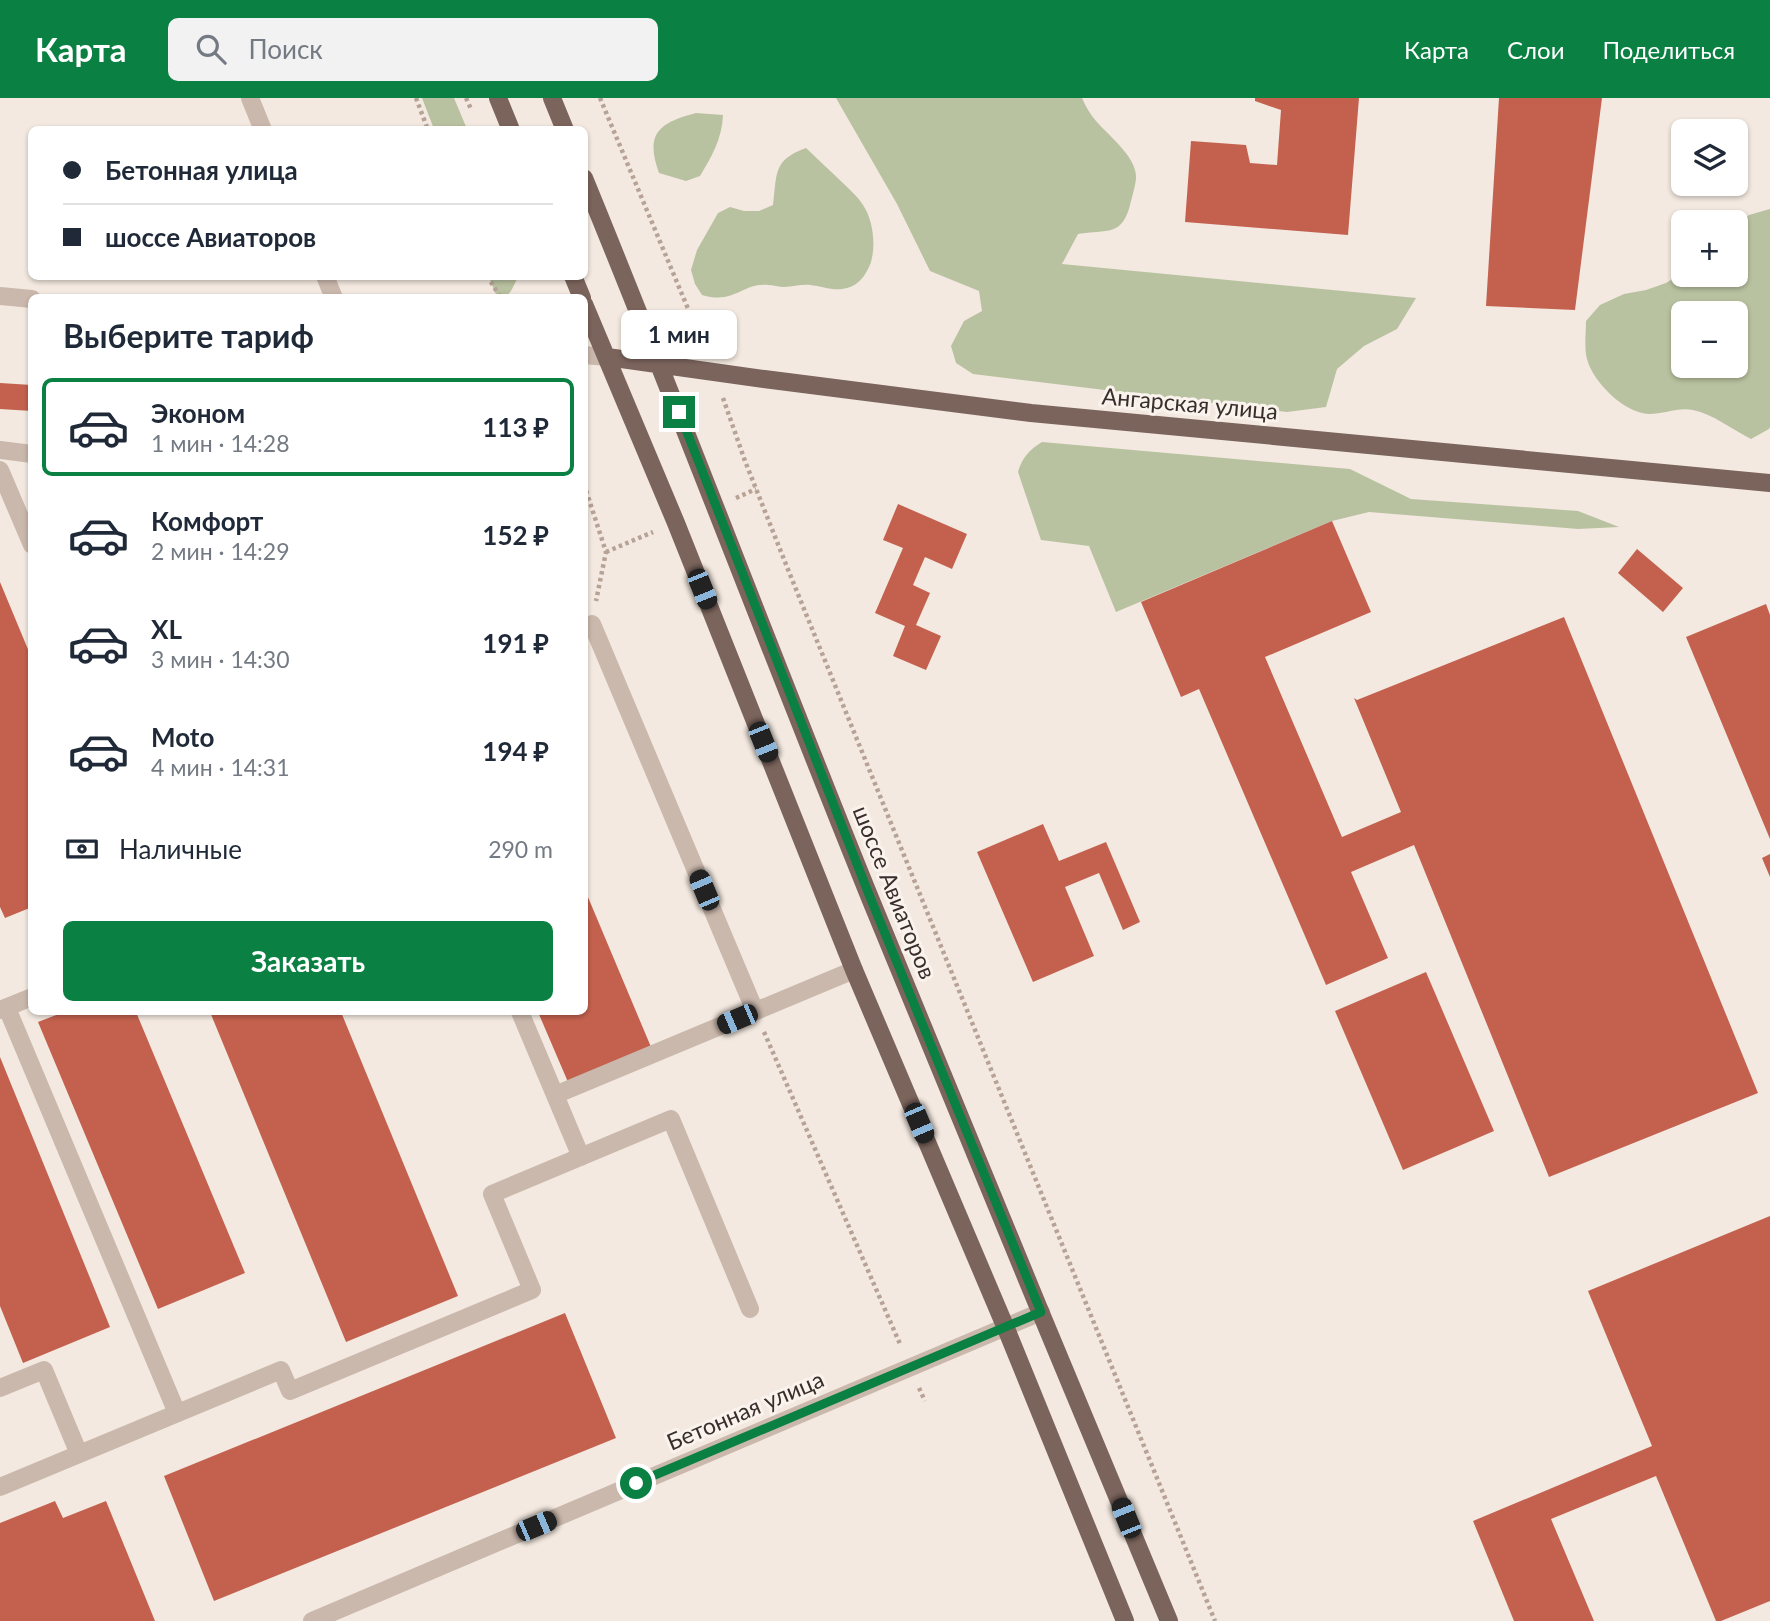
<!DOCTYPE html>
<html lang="ru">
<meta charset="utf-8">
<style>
body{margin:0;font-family:Lato,sans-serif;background:#f2f2f3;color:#1f2937;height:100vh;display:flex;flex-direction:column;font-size:26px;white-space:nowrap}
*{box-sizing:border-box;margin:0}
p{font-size:23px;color:#747a83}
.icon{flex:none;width:38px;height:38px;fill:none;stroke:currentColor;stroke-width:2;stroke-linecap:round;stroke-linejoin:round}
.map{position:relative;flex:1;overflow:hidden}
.side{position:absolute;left:28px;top:196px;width:560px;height:721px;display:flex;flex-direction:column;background:#fff;border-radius:10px;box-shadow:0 2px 5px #0004}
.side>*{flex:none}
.hud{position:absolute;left:28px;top:28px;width:560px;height:154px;border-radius:10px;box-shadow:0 2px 5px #0004;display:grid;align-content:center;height:154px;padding:0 35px;background:#fff}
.buttons{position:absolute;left:1671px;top:21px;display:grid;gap:14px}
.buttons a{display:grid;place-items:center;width:77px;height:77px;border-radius:10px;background:#fff;box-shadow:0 2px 5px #0004;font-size:35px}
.end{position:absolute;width:32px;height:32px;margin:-16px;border:9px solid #0b8043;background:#fff;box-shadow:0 0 0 4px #fff}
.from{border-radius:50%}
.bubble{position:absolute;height:49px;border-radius:10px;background:#fff;box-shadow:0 2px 5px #0004;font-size:23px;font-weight:700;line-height:49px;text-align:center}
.car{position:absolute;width:21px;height:42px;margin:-21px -10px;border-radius:9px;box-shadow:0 0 5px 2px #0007;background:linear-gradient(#222 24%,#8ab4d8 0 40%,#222 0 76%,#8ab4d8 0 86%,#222 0)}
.hud b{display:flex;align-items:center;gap:24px;height:66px;font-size:26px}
.hud b+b{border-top:2px solid #e0e1e3}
.hud i{width:18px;height:18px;background:#1f2937}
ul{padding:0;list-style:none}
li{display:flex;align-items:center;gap:21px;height:98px;margin:0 14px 10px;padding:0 21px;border:4px solid transparent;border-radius:10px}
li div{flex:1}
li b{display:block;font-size:26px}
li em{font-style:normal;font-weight:700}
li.current{border-color:#0b8043}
li>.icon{width:63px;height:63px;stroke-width:1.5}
h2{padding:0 35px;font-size:32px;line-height:84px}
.pay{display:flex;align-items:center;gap:18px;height:77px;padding:0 35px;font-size:26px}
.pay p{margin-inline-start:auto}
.primary-button{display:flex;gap:14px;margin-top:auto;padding:14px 35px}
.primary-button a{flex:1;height:80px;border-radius:10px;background:#0b8043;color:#fff;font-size:28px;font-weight:700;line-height:80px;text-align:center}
header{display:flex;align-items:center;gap:42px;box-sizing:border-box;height:98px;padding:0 35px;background:#0b8043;color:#fff}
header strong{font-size:33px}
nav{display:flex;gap:38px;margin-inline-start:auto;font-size:24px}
.search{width:490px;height:63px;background:#f2f2f3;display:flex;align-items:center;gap:18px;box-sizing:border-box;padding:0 24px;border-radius:10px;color:#747a83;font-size:26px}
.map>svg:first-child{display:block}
.green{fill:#b9c2a0;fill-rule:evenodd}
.building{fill:#c3614e}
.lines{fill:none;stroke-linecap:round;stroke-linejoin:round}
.path{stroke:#b7a296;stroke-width:4.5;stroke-dasharray:3.5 3.5;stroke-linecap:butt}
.minor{stroke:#cbb8ac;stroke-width:18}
.major{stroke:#7b645c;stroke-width:18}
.route{stroke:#0b8043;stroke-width:9}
.labels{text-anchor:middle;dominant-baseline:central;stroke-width:6;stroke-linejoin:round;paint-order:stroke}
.street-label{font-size:23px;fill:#392e2b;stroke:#faf3ed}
</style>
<header>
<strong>Карта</strong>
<div class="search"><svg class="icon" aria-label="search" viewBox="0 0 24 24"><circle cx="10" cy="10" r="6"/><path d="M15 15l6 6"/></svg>Поиск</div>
<nav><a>Карта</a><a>Слои</a><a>Поделиться</a></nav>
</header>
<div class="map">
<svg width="1770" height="1523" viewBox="0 0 1770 1523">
<rect width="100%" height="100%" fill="#f3e9e0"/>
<path class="green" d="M422 0H454L467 31H434Z
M836 0H1082C1086 9 1090 16 1096 23 1109 38 1138 60 1136 81 1135 88 1133 96 1131 103 1123 140 1107 131 1078 136L1062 166 1416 200 1397 231 1364 248 1337 271 1326 309 1287 314 973 276 956 265 951 248 964 223 982 213 979 193 930 173 897 106Z
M696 15 723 17C722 41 712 58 700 78L686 83 659 75C645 36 658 25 696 15Z
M806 50C819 62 832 75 845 87 851 93 858 99 863 107 873 122 876 146 871 164 867 175 860 187 847 190 834 194 823 188 810 187 802 186 793 189 784 189 779 189 773 187 768 187 741 185 735 207 702 197L695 186 691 172 697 152 718 115 730 109 744 113H759L773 107C777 75 773 62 806 50Z
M1770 111V329L1769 331 1751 341C1733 332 1713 316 1693 312 1678 309 1664 316 1649 316 1624 315 1593 284 1587 261 1584 250 1586 235 1586 223L1600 207 1624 196 1646 192 1666 185 1683 174 1684 177H1736V126L1749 117ZM1736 215V268H1684V215Z
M489 179H518L511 193 505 200 497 199Z
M1042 344 1350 371 1411 401 1578 413 1619 429 1578 431 1369 414 1332 423 1116 514 1089 448 1041 442 1018 374C1022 360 1029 352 1042 344Z"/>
<path class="building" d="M1255 0H1359L1348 137 1185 124 1191 43 1246 47 1250 65 1277 67 1281 12 1255 3Z
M1499 0H1602L1575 212 1486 208Z
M0 285 32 287V313L0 311Z
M898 406 967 436 952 471 925 459 913 487 930 495 916 527 941 538 926 572 893 558 905 528 875 515 903 450 883 442Z
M1332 423 1371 514 1265 559 1342 739 1401 714 1354 600 1357 602 1564 519 1758 995 1549 1079 1414 747 1351 774 1388 860 1326 887 1199 591 1181 599 1141 504Z
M1637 451 1683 490 1663 514 1618 475Z
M0 484 32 561V809L5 820 0 809Z
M1766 506 1770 517V741L1686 539Z
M1043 726 1059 763 1106 744 1140 824 1123 832 1099 775 1065 789 1094 858 1033 884 977 754Z
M1770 756V779L1762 760Z
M585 792 651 949 568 984 538 914H584Z
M1426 874 1494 1033 1403 1072 1335 913Z
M64 914H136L245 1175 158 1211 38 924Z
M210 914H341L458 1198 346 1244Z
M0 959 110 1229 23 1265 0 1208Z
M1770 1118V1503L1721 1523H1716L1656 1378 1551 1421 1594 1523H1514L1473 1423 1652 1348 1588 1193Z
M565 1215 616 1340 214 1503 164 1378Z
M55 1403 63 1420 106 1403 155 1523H0V1425Z"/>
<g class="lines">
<path class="path" d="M416 0 428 32
M466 0 471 11
M600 0 704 249
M487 178 501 200
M723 300 745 363 789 474 1215 1523
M584 386 606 454 596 503
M736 400 756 391
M606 454 653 434
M764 934 900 1246
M919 1290 925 1303"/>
<path class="minor" d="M250 0 263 32
M325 178 334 200
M0 198 32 201
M584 257 607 259
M0 352 32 356
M0 372 32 447
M592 526 755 913
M7 910 177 1315
M0 912 32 899
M520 914 555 997 854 872
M555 997 581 1059
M0 1290 44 1272 79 1356
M0 1389 281 1272 290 1293 532 1192 492 1096 671 1021 750 1211
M312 1523 1041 1214"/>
<path class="major" d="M498 0 511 32
M552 0 565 32
M584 80C682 319 773 561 870 800 968 1042 1069 1282 1169 1523
M573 178 582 200
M584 206 676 425 854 872 1005 1228 1125 1523
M607 259 764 281 1031 315 1770 385"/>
</g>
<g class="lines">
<path class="route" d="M636 1385 1041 1214 870 799 679 314"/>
</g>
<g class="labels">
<g class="street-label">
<text transform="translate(1190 305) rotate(5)">Ангарская улица</text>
<text transform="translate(895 794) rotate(68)">шоссе Авиаторов</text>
<text transform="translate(745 1312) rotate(-23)">Бетонная улица</text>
</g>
</g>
</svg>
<div class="buttons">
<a><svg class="icon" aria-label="layers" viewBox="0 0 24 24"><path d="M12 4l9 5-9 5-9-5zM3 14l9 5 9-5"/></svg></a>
<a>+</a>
<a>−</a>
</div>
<i class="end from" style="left:636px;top:1385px"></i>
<i class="end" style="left:679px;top:314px"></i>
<div class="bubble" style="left:621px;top:212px;width:116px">1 мин</div>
<i class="car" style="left:702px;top:491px;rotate:158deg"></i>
<i class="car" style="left:763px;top:644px;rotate:158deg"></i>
<i class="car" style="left:704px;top:792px;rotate:337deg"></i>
<i class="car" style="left:737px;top:921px;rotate:247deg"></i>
<i class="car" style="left:919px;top:1025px;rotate:157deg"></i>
<i class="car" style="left:1126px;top:1420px;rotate:338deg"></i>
<i class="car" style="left:536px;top:1428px;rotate:67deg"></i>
<div class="hud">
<b><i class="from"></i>Бетонная улица</b>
<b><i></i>шоссе Авиаторов</b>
</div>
<section class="side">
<h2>Выберите тариф</h2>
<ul>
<li class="current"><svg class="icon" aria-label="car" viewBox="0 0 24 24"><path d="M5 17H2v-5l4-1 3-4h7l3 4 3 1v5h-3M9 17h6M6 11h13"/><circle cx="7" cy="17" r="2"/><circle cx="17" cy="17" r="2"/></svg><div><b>Эконом</b><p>1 мин · 14:28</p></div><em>113 ₽</em></li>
<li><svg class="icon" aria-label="car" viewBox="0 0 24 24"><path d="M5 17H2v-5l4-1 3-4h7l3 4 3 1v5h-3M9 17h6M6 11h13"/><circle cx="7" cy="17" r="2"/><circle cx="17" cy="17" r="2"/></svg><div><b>Комфорт</b><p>2 мин · 14:29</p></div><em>152 ₽</em></li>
<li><svg class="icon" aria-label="car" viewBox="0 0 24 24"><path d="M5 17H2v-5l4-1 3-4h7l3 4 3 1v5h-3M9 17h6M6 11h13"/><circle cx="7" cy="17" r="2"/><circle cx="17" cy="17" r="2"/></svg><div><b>XL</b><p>3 мин · 14:30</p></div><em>191 ₽</em></li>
<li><svg class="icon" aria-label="car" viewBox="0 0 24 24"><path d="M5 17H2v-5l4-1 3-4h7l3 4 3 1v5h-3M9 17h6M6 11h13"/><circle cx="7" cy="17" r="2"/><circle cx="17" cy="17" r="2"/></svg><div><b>Moto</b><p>4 мин · 14:31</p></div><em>194 ₽</em></li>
</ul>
<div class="pay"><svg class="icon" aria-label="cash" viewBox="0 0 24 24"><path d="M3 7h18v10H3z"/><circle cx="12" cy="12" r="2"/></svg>Наличные<p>290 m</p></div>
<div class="primary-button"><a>Заказать</a></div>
</section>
</div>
